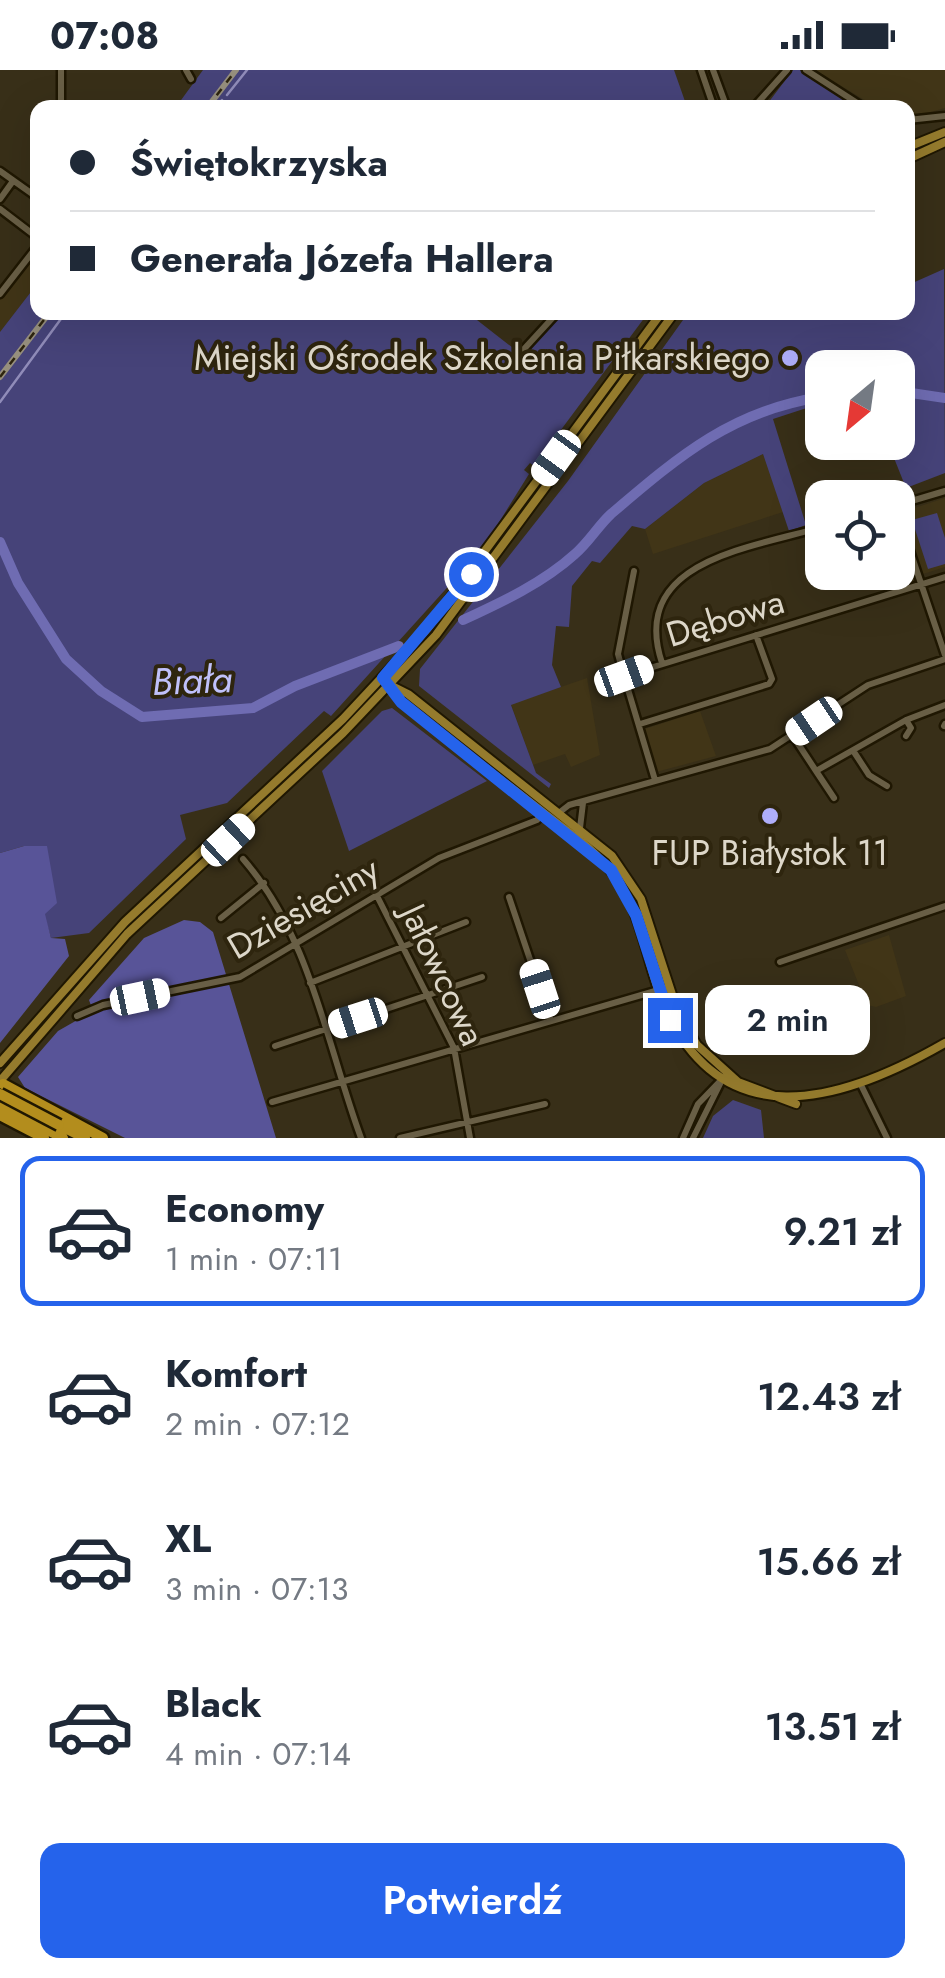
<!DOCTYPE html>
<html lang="pl">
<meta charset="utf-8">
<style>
body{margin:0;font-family:Jost,sans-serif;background:#f6f6f7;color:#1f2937;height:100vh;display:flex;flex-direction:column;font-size:38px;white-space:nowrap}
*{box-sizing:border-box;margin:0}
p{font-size:32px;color:#747a83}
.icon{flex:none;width:55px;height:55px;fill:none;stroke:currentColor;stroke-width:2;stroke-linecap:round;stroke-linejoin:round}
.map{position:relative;height:1068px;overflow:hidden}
.sheet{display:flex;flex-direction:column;background:#fff;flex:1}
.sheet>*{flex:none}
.hud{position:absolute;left:30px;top:30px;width:885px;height:220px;border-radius:20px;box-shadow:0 10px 40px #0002;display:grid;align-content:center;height:220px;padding:0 40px;background:#fff}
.needle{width:65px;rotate:209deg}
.controls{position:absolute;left:805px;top:280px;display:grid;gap:20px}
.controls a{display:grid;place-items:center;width:110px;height:110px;border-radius:20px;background:#fff;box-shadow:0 10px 40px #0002;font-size:50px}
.end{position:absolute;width:45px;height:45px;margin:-22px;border:12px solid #2563eb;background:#fff;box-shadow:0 0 0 5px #fff}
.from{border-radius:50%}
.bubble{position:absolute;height:70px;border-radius:20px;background:#fff;box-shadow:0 10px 40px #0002;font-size:32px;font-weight:600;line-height:70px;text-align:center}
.car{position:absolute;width:30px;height:60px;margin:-30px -15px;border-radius:12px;box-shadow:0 0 8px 2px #0007;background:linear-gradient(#fff 24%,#345 0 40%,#fff 0 76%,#345 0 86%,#fff 0)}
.hud b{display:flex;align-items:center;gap:35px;height:95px;font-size:38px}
.hud b+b{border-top:2px solid #e0e1e3}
.hud i{width:25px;height:25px;background:#1f2937}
ul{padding:18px 0 0;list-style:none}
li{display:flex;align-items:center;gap:30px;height:150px;margin:0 20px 15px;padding:0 20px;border:5px solid transparent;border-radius:20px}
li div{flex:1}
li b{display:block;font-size:38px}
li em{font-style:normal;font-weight:600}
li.active{border-color:#2563eb}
li>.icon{width:90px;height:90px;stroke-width:1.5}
.primary-button{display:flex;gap:20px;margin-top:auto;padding:20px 40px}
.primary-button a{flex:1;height:115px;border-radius:20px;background:#2563eb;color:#fff;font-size:40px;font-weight:600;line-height:115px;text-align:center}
.status{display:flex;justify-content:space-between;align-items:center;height:70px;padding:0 50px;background:#fff;direction:ltr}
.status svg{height:28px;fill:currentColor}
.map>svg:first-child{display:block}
.built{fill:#413517}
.green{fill:#464379}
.forest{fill:#585498}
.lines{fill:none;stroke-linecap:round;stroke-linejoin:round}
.stream{stroke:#908cb9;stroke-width:2.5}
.river{stroke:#6f6cb2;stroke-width:10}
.minor-casing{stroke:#1f1702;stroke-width:11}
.major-casing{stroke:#1f1702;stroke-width:12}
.highway-casing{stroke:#1f1702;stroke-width:15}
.minor{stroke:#695f46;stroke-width:6}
.major{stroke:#957b2d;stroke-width:8}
.highway{stroke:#b38d1d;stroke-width:10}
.rail-casing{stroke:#968f7d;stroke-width:6}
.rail{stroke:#2e250e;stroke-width:2.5;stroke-dasharray:8;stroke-linecap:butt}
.highway-bridge-casing{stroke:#1f1702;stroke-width:15;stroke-linecap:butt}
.highway-bridge{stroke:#b38d1d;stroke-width:10}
.route{stroke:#2563eb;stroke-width:12}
.poi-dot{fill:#afaefa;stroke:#2e250e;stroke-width:4}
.labels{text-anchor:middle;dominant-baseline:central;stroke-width:8;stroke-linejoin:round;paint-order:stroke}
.poi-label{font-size:35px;fill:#ddd7c9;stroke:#2e250e;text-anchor:end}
.street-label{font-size:35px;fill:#ddd7c9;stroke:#2e250e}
.water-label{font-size:38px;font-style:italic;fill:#c0c1fb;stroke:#2e250e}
</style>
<div class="status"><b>07:08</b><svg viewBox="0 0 49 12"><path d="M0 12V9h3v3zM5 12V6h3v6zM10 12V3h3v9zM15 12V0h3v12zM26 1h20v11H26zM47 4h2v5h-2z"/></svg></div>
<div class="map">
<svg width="945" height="1068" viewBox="0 0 945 1068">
<rect width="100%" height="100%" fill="#382f18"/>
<path class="built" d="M815 0H945V38L917 46 908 45V38L876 37Z
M37 177V214L0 262V227Z
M763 384 783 442 653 484 645 459 704 413Z
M945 428V497L923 504 902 442Z
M587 608 600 685 571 697 565 684 533 695 511 634Z
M700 641 716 686 656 702 645 659Z
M889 865 906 926 876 937 867 935 845 880Z"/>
<path class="green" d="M203 0H674L687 37H176Z
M793 0H800L854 37H765Z
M944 199 945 403 906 418 888 373 898 372V298H822V333L773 349 806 455 789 461 763 384 704 413 645 459 632 456 600 493 592 491 572 516 569 557 556 556 552 595 561 617 511 635 536 703 551 714 549 718 419 616 420 599 568 411 688 243 908 242V215Z
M37 214 38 242 468 243 522 285 563 243H648L534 396 530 393 524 400 529 404 493 462 454 510 331 646 324 641 227 733 180 745 186 769 89 863 51 868 24 776 0 783V262Z
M937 443 945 468V494L928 499 912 450Z
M392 638 487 711 349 781 322 701 382 641Z
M733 1030 761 1040 764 1068H703L713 1046Z"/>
<path class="forest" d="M24 776H47L57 833 45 844 51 868 65 869 69 886 0 973V783Z
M184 850 200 852 213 862 276 1068H125L25 1018 18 1007 58 961 93 941 89 930 144 868Z"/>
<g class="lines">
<path class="stream" d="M227 25 247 0
M216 38 222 30
M74 243 78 242
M0 332 66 242"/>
<path class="river" d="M898 321 945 328
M0 472 18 513 66 589 101 621 142 647 253 638 295 616 399 576
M463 550C502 532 543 513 575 484 589 472 598 456 611 444 678 387 732 340 822 327"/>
<defs>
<path id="minor" d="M186 0 191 9
M701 0 714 38
M713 0 727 38
M806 0 865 38
M61 38V0
M753 38 787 0
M908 50 945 46
M0 101 38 128
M0 129 13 111
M0 139 38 168
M0 224 38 175
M524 279 558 242
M898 435 945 421
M898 445 945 585
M634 501 618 584 624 606 945 507
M662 593C628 490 752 478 822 457
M624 606 655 710
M640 654 769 614 772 609 756 565
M944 656 945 654
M793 666 816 701 906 650 945 635
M906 666 911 658 906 650
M854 682 869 705 887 716
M816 701 834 728
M560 742 569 735 770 679 868 615 945 589
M580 758 583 733
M243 789C311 867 326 973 361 1068
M376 824 454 978 470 1068
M509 827 550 949
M221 848 264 813
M780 892 945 836
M310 913 466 852
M77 946 103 935 240 907 439 788 537 750 543 743
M275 976 482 907
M862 1017 887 1068
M272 1032 669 917
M400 1068 545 1034
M683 1068 698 1034 726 1005
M693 1068 720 1014"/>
<path id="major" d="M908 77 945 62
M908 89 945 72
M390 615 401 632C447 668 494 704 540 740 565 760 595 779 614 805 642 843 646 891 663 933 721 1068 839 1034 945 973
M392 616 408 624 612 786 641 829 678 943 697 975 738 1012 796 1034
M0 993 125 852 343 649 427 559 662 242
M1 1010 127 864 343 663 436 565 675 242"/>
<path id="highway" d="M3 1014 103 1068
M0 1035 63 1068
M0 1045 44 1068
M59 1055 85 1068"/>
</defs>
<use href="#minor" class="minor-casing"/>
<use href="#major" class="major-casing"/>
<use href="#highway" class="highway-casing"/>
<use href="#minor" class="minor"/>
<use href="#major" class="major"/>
<use href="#highway" class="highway"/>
<defs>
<path id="rail" d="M207 38 236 0
M0 307 50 242"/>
</defs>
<use href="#rail" class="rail-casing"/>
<use href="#rail" class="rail"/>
<defs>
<path id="highway-bridge" d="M0 1024 59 1055"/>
</defs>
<use href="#highway-bridge" class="highway-bridge-casing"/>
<use href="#highway-bridge" class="highway-bridge"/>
</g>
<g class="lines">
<path class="route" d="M471 504 383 608 401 632 611 800 636 845 670 950"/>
</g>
<g class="poi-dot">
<circle cx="790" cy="288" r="10"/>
<circle cx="770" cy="746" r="10"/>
</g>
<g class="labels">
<g class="poi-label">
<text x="770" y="288">Miejski Ośrodek Szkolenia Piłkarskiego</text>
<text x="770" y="783" text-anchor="middle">FUP Białystok 11</text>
</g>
<g class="street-label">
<text transform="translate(725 548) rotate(-17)">Dębowa</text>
<text transform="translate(303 838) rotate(-30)">Dziesięciny</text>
<text transform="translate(443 905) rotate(65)">Jałowcowa</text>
</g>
<g class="water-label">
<text transform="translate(192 610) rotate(-2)">Biała</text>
</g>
</g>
</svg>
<div class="controls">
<a><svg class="needle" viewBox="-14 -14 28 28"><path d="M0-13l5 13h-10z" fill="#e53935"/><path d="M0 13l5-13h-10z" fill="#747a83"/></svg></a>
<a><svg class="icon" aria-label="locate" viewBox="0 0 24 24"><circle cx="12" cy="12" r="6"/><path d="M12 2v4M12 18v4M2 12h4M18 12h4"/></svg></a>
</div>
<i class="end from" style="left:471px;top:504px"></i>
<i class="end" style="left:670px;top:950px"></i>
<div class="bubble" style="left:705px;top:915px;width:165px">2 min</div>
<i class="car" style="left:556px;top:388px;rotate:216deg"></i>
<i class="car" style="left:624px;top:606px;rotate:70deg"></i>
<i class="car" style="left:814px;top:651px;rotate:236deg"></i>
<i class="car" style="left:228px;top:770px;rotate:47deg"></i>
<i class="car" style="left:540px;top:919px;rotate:342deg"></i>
<i class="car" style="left:140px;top:927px;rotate:78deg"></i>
<i class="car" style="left:358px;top:948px;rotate:252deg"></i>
<div class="hud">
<b><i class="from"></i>Świętokrzyska</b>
<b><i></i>Generała Józefa Hallera</b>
</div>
</div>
<section class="sheet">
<ul>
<li class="active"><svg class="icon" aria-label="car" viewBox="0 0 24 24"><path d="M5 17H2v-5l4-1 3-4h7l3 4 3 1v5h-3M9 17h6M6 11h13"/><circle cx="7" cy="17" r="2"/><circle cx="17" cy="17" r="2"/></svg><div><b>Economy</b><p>1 min · 07:11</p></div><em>9.21 zł</em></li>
<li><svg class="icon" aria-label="car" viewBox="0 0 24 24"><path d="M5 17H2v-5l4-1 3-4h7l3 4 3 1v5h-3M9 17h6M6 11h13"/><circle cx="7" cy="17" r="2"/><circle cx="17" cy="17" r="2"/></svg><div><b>Komfort</b><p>2 min · 07:12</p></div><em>12.43 zł</em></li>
<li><svg class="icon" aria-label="car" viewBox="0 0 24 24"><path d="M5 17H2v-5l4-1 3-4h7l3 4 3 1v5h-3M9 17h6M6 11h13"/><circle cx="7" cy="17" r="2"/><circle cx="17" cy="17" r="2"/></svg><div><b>XL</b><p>3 min · 07:13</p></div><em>15.66 zł</em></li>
<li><svg class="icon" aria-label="car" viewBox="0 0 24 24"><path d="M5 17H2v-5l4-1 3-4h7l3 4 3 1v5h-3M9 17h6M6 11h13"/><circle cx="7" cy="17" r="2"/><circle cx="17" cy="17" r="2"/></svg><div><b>Black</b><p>4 min · 07:14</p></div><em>13.51 zł</em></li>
</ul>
<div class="primary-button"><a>Potwierdź</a></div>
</section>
